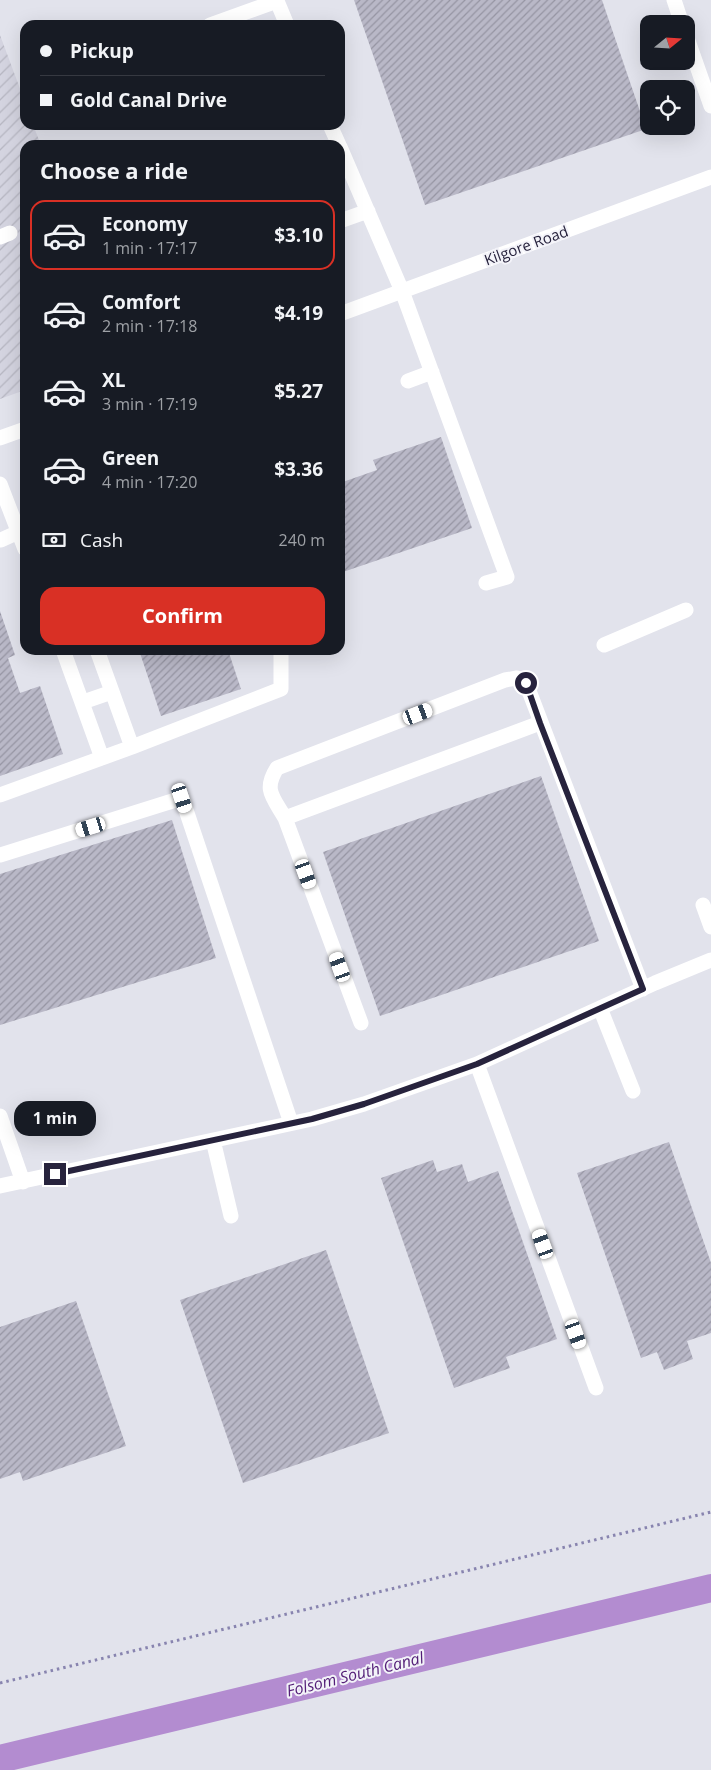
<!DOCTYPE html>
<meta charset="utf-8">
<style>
body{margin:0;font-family:"Open Sans",sans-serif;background:#20242c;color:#f1f3f6;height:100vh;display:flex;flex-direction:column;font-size:19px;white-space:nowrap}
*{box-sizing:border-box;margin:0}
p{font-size:16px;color:#9ea1a6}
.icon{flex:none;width:28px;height:28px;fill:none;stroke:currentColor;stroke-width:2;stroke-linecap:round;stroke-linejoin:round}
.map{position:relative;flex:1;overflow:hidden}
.side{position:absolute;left:20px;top:140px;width:325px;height:515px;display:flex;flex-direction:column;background:#171b24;border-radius:15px;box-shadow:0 5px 20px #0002}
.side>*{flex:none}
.top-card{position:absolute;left:20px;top:20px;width:325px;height:110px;border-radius:15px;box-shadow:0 5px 20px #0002;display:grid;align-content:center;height:110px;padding:0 20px;background:#171b24}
.needle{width:32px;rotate:72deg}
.fabs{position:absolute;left:640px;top:15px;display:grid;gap:10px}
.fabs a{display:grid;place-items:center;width:55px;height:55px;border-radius:10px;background:#171b24;box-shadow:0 5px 20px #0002;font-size:25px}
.end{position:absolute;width:22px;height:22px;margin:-11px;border:6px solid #27233d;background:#fff;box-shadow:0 0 0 2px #fff}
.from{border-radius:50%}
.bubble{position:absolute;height:35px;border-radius:15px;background:#171b24;box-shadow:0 5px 20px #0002;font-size:16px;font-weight:700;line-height:35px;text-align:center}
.car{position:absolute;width:15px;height:30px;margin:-15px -8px;border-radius:6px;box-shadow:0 0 4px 1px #0007;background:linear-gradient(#fff 24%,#345 0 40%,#fff 0 76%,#345 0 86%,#fff 0)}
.top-card b{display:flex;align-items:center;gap:18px;height:48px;font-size:19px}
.top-card b+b{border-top:1px solid #363941}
.top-card i{width:12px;height:12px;background:#f1f3f6}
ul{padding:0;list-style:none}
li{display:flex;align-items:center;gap:15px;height:70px;margin:0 10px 8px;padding:0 10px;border:2px solid transparent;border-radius:15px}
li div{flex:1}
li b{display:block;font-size:19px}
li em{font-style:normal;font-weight:700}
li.selected{border-color:#d93025}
li>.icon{width:45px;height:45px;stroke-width:1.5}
h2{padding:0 20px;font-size:22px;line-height:60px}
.pay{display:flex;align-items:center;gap:12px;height:55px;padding:0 20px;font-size:19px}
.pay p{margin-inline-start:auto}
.button{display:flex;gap:10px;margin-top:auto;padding:10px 20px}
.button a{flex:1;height:58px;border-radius:15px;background:#d93025;color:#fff;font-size:20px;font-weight:700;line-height:58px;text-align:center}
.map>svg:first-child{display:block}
.industrial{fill:url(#industrial-furrows)}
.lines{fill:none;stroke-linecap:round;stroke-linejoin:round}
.canal{stroke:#b38cd0;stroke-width:28}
.building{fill:url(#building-hatch)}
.path{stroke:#8884af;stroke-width:3;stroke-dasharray:2.5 4;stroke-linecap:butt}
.minor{stroke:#fff;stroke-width:15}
.route{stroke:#27233d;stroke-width:6}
.labels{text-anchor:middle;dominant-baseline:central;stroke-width:4;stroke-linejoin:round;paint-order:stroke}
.street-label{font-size:15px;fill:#27233d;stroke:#f3f3f9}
.water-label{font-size:16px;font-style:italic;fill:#531e77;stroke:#f3f3f9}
</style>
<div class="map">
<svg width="711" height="1770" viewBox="0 0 711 1770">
<defs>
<pattern id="industrial-furrows" width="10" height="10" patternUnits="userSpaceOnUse" patternTransform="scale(1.25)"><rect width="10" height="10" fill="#d4d4e0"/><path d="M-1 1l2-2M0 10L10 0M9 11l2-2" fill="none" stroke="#b6b6c1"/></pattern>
<pattern id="building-hatch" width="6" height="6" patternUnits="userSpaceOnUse" patternTransform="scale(1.25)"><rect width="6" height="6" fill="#b9b8c7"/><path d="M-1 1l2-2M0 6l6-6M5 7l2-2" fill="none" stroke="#9695a3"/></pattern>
</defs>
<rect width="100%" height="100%" fill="#e2e3ec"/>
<path class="industrial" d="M0 35 25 102V125H33L41 145H25V390L0 399Z"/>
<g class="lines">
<path class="canal" d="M0 1759 711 1588"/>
</g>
<path class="building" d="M354 0H602L646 129 425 205Z
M441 437 472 528 340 573V483L377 470 373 460Z
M0 611 15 655 8 658 20 693 40 686 63 754 0 776Z
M139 650H228L241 689 161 716Z
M541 776 599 941 380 1016 323 852Z
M172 820 216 958 0 1025V874Z
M669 1142 711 1263V1333L687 1341 693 1359 664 1370 657 1352 641 1358 577 1173Z
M433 1160 437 1172 462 1164 468 1182 498 1171 557 1339 506 1357 510 1368 454 1388 381 1178Z
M326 1250 389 1433 243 1483 180 1300Z
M76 1301 126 1446 23 1481 20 1472 0 1479V1327Z"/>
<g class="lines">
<path class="path" d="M0 1683 711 1512"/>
<path class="minor" d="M674 0 682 24
M210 25 277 1 287 25
M686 35 711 106
M330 125 339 145
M340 147 402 291 507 577 486 583
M340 221 368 211
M0 237 10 233
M340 314 711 177
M408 381 432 372
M0 438 25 429
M0 484 25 549
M1 540 25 529
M604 645 686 610
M63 650 102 758
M97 650 132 747
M83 702 112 692
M0 795 132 747 281 689V650
M285 818 540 723
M0 855 182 798 291 1123
M703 905 711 927
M600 1008 633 1091
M361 1023 285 818C273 797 263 790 277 768L505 680 517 678 526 683 643 989
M477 1064 596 1388
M0 1116 23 1182
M213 1140 231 1216
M0 1186 312 1119 364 1104 477 1064 655 983 711 960"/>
</g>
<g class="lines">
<path class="route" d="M55 1174 312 1119 364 1104 477 1064 643 989 540 723 526 683"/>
</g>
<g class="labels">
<g class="street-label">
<text transform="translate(526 245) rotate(-20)">Kilgore Road</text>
</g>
<g class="water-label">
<text transform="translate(355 1674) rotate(-14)">Folsom South Canal</text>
</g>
</g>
</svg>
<div class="fabs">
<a><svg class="needle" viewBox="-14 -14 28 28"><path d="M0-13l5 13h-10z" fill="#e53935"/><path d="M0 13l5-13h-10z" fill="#9ea1a6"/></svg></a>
<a><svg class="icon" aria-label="locate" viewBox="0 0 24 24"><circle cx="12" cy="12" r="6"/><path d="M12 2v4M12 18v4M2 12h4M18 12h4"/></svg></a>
</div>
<i class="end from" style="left:526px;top:683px"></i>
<i class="end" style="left:55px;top:1174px"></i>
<div class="bubble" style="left:14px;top:1101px;width:82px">1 min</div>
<i class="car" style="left:418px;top:714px;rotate:69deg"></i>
<i class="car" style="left:182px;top:798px;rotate:162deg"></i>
<i class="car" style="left:91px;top:827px;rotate:253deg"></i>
<i class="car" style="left:306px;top:874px;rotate:160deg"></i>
<i class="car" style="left:340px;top:967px;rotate:340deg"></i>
<i class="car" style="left:543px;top:1244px;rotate:340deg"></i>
<i class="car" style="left:576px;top:1334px;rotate:160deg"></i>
<div class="top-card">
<b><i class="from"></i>Pickup</b>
<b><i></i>Gold Canal Drive</b>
</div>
<section class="side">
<h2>Choose a ride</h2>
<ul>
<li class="selected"><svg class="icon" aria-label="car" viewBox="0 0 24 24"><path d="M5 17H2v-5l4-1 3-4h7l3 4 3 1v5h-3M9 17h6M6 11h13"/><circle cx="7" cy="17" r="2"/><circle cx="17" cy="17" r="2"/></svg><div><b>Economy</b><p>1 min · 17:17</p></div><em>$3.10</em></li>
<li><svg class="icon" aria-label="car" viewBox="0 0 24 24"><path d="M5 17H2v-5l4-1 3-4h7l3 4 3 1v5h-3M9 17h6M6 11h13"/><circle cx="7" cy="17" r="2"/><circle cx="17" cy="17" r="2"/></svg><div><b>Comfort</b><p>2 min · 17:18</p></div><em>$4.19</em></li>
<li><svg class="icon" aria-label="car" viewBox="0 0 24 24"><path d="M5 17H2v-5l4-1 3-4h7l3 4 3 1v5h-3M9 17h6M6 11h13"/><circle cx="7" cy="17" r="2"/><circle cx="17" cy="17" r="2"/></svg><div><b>XL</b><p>3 min · 17:19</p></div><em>$5.27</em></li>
<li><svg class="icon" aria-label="car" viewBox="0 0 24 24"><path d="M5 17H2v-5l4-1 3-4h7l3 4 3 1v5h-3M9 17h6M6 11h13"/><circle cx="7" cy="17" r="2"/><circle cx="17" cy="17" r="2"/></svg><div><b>Green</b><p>4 min · 17:20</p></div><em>$3.36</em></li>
</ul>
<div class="pay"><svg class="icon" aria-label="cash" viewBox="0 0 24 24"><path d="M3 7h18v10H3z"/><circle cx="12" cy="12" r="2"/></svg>Cash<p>240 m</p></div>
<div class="button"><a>Confirm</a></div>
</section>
</div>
